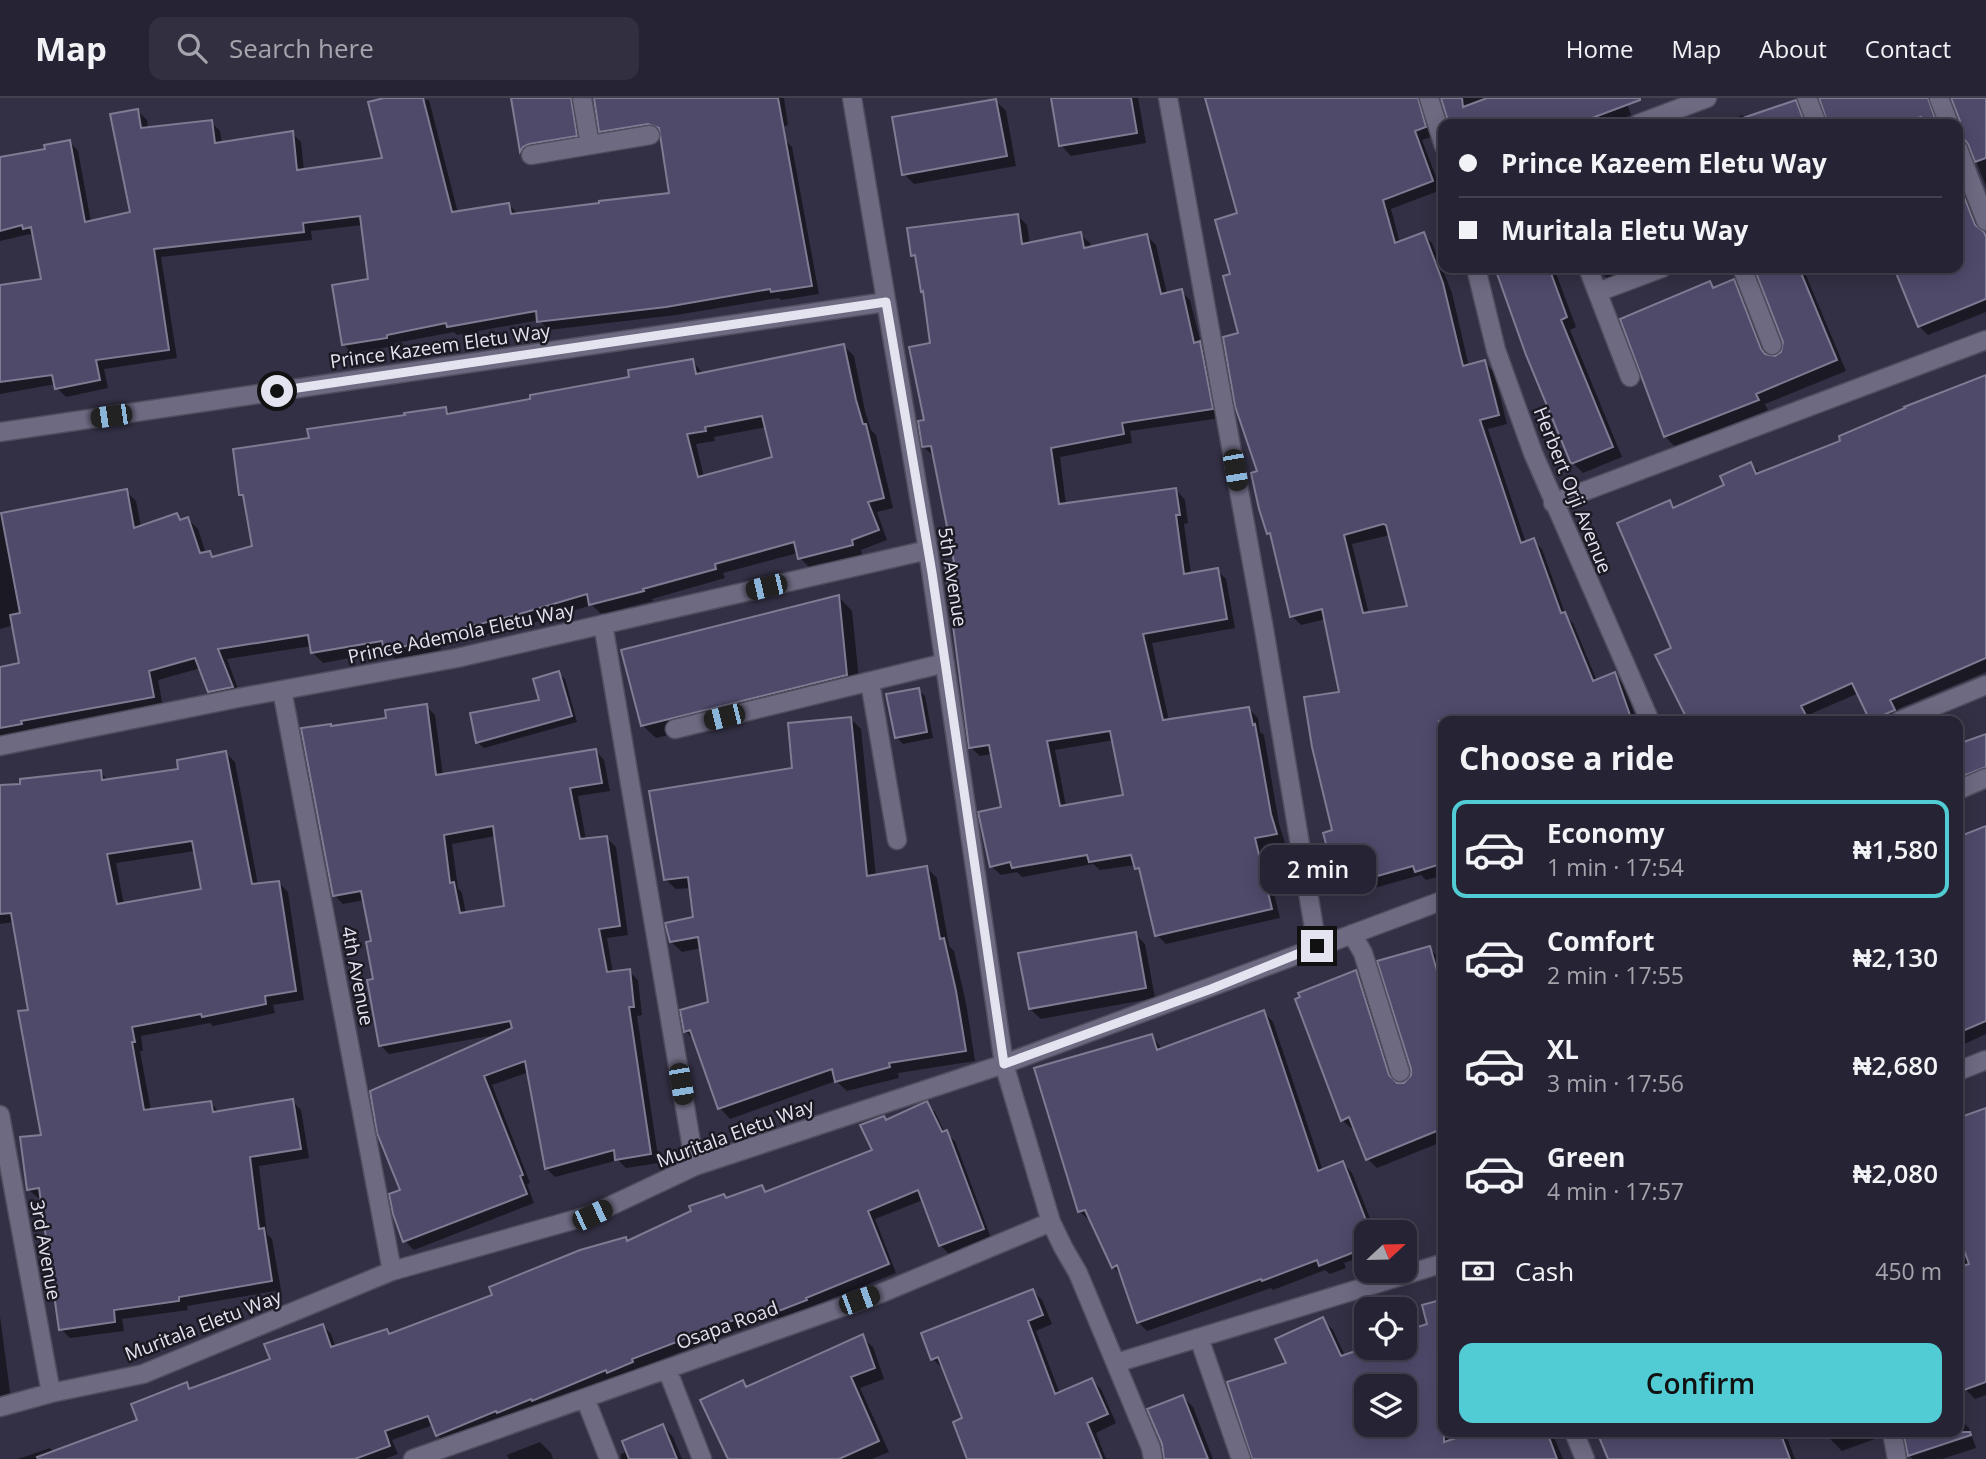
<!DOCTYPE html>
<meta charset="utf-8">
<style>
body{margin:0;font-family:"Open Sans",sans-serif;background:#323040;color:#f1f3f6;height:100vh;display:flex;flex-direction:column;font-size:26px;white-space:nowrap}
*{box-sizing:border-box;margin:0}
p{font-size:23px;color:#a4a4ac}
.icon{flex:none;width:38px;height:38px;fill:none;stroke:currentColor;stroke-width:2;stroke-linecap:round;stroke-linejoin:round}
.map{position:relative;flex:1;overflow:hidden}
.side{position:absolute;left:1438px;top:618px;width:525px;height:721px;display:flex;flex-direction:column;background:#262434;border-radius:14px;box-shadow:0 4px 18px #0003,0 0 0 2px #42414f}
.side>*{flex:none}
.guide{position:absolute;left:1438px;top:21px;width:525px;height:154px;border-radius:14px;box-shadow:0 4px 18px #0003,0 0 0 2px #42414f;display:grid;align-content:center;height:154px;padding:0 21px;background:#262434}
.needle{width:46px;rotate:68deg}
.tools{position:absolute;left:1354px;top:1122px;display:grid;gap:14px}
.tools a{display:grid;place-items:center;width:63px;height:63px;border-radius:14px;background:#262434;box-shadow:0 4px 18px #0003,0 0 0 2px #42414f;font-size:35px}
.end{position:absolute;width:32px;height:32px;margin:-16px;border:9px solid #e4e3f0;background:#111;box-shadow:0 0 0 4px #111}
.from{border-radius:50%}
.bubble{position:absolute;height:49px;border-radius:14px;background:#262434;box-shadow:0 4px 18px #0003,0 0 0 2px #42414f;font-size:23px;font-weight:600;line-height:49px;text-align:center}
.car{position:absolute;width:21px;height:42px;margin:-21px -10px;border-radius:9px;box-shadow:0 0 5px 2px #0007;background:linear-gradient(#222 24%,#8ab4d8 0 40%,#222 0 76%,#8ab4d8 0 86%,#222 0)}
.guide b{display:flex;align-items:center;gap:24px;height:66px;font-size:26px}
.guide b+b{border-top:2px solid #42414f}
.guide i{width:18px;height:18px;background:#f1f3f6}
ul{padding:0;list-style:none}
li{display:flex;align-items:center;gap:21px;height:98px;margin:0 14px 10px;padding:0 7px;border:4px solid transparent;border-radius:14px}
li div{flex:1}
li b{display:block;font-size:26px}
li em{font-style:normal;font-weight:600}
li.current{border-color:#51ccd4}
li>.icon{width:63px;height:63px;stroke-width:1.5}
h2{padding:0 21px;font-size:32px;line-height:84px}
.pay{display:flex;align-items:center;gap:18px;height:77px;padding:0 21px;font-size:26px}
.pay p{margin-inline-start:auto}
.action{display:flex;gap:14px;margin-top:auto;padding:14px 21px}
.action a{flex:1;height:80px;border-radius:14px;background:#51ccd4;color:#111;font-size:28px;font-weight:600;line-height:80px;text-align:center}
header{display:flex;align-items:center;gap:42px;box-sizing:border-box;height:98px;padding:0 35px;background:#262434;border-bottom:2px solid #42414f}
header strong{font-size:33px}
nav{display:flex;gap:38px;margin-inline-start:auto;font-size:24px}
.search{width:490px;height:63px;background:#323040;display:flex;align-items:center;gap:18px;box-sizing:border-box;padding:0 24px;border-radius:14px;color:#a4a4ac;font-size:26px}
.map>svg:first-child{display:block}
.shadow{fill:#0007;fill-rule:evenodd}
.building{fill:#4f4a6a;stroke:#7e7b93;stroke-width:2;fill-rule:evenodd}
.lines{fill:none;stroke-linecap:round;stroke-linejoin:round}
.minor-casing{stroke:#4f4d5e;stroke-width:21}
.minor{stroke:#6d6a82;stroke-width:18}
.route{stroke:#e4e3f0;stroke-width:9}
.labels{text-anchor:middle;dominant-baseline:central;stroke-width:5;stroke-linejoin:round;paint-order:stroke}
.street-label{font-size:19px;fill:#e4e3f0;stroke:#1b1a23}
</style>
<header>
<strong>Map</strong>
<div class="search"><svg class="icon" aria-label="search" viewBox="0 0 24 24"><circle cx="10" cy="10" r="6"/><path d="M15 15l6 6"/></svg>Search here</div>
<nav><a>Home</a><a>Map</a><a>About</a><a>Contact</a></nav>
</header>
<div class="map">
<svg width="1986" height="1361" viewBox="0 0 1986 1361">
<rect width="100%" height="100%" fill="#333045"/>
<path class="shadow" d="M392 0 429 2 458 115 509 107 518 116 671 97 662 35 658 34 610 42 601 33 595 0H784L788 27 755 39 783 40 792 49 819 196 781 202 779 200 676 217 548 232 539 222 457 237 454 234 395 245V248L352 255 343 246 370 182 363 127 311 133 312 142 161 159 177 260 104 271 108 290 66 299 57 290 56 286 0 296V189L43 183 33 139 30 136 0 143V62L47 52 70 44 78 53 91 124 132 116 138 13 147 22 148 31 211 24 220 33 222 46 292 35 301 44 304 73 385 61Z
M513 0H584L585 46 529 61 521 54Z
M1052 0H1138L1146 45 1071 58 1061 47Z
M1206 0H1433L1434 38 1422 42 1441 92 1391 111 1400 145 1423 136 1432 145 1452 195 1469 269 1484 264 1494 274 1507 326 1488 331 1526 445 1533 442 1542 451 1566 518 1573 525 1597 583 1615 577 1624 586 1637 623H1444V777L1426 782 1421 777 1349 797 1340 788 1334 734 1341 595 1326 521 1301 527 1292 518 1272 439 1268 435 1233 178 1239 116ZM1390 437 1409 509 1369 516 1352 446Z
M1443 0H1625L1631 17 1608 26H1454L1449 21Z
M1821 0H1943L1942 26H1830Z
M1952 0H1986V88L1970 48 1963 50 1958 55V35L1962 27Z
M996 3 1006 13 1016 68 914 86 904 76Z
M1796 4 1805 13 1810 26H1718L1743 17 1746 21Z
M1958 71 1983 135H1986V214L1928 237 1919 228 1895 170H1958Z
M1018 118 1027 127 1030 146 1080 136 1090 145 1091 150 1147 138 1156 147 1167 196 1181 193 1190 202 1201 246 1209 254 1221 320 1130 333 1132 345 1060 359 1066 407 1176 392 1185 402 1188 425 1184 426 1191 476 1217 472 1226 481 1235 530 1152 545 1169 623 1249 611 1258 620 1260 634 1264 637 1279 726 1285 745 1263 749 1280 820 1166 846 1157 837 1142 776 1135 767 1100 772 1093 766 1022 779 1017 774 1001 777 991 768 1003 711 992 656 980 658 970 649 956 466 933 358 924 349 932 246 918 163 912 157ZM1114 642 1125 699 1066 708 1055 652Z
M1498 170H1554L1576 229 1570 232 1622 359 1583 375 1573 365Z
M1602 170H1668L1616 189 1605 178Z
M1766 170H1803L1846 273 1765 306 1768 312 1675 349 1665 338 1710 185 1715 191 1734 183 1744 193 1769 259 1776 260 1783 254 1784 243 1757 173Z
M844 248 854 258 865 313 871 332 876 337 893 410 877 414 887 442 861 452 862 457 810 470 800 460 798 455 723 475 725 480 652 501 653 503 601 516 592 507 526 527 440 547 441 552 396 562 387 553 323 565 313 555 312 548 227 561 241 599 220 603 210 593 201 570 158 582 163 609 30 632 31 635 0 641V570L21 566 14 527 0 531V417L126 393 136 403 141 429 177 417 183 423 188 421 198 431 206 456 210 455 214 460 254 450 246 402 241 397 311 342 446 311 452 317 631 280 693 263 703 276ZM766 329 774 360 704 379 696 346 715 343 714 339Z
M1986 277V574L1898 611 1902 621 1898 623H1872L1859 595 1808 617 1811 623H1690L1673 550 1670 404 1676 410 1727 388 1751 366 1761 376 1843 344 1906 310Z
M839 499 852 513 860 591 656 640 642 627Z
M558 575 565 581 577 624 484 650 477 644 541 604Z
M918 592 925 598 933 640 903 646 896 639Z
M426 608 435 617 443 678 596 653 604 662 610 693 578 698 586 742 607 740 616 749 628 837 607 840 613 875 629 873 638 882 642 917 637 918 659 1065 626 1070 618 1062 555 1079 546 1070 529 974 492 987 530 1085 527 1086 534 1105 414 1152 405 1143 501 936 389 956 380 947 373 845 365 802 343 806 334 797 332 630 388 622ZM496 738 506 809 466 816 462 795 458 790 452 746Z
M851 621 861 631 876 779 927 770 937 780 949 848 954 853 966 905 975 963 898 975 899 980 847 993 836 983 730 1021 720 1010 697 944 685 933 709 905 701 850 682 854 671 844 695 820 691 790 676 791 665 781Z
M1986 637V681L1958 696V648Z
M226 655 235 664 258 787 278 784 288 794 304 902 273 907 275 915 213 928 210 925 141 938 143 953H140L151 1013 210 1004 220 1015 292 1003 301 1012 309 1060 259 1068 267 1136 272 1141 281 1192 187 1208 188 1212 122 1221 124 1233 70 1240 61 1231 42 1100H38L28 1091 43 1038 30 913 14 824 0 826V689L100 674 109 683 180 672ZM195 753 203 793 124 807 116 765Z
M1986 730V936L1958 949V741Z
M1135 836 1145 846 1155 900 1041 921 1030 911Z
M1429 850 1438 859 1444 879V1043L1377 1070 1368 1061 1355 1029 1352 1031 1342 1022 1356 874 1365 883 1397 987 1410 982Z
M1264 914 1273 924 1323 1073 1343 1065 1352 1075 1371 1123 1379 1120 1390 1134H1367V1157L1344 1165 1346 1170 1330 1176 1325 1172 1273 1192 1271 1190 1147 1233 1138 1224 1122 1178 1113 1169 1091 1121 1089 1122 1079 1113 1152 938 1163 952Z
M926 1006 935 1014 945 1035 955 1043 991 1140 949 1156 940 1147 923 1102 875 1121 896 1175 813 1208 814 1211 781 1224 775 1218 639 1270 641 1273 617 1283 614 1280 542 1311 446 1345 437 1337 433 1327 392 1342 398 1356 385 1361H18L50 1350 54 1354 139 1323 186 1287 192 1292 272 1262 323 1228 331 1236 336 1250 387 1233 391 1237 495 1198 625 1141 629 1144 727 1101 761 1089 768 1095 874 1053 887 1023Z
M1986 1011V1297L1975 1301 1965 1291 1958 1272V1022Z
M1033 1193 1042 1202 1052 1226 1036 1233 1060 1296 1092 1282 1101 1291 1116 1325 1096 1335 1106 1361H969L964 1321 944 1270H942L933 1261Z
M1444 1203V1334H1552L1563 1361H1255L1289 1266 1322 1221 1333 1232 1345 1258 1372 1250H1405L1429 1228ZM1367 1288H1405V1326H1367Z
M0 1218 12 1309 0 1311Z
M862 1239 873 1249 884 1281 860 1290 889 1354 872 1361H730L742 1284 748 1290Z
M1183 1299 1193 1309 1213 1361H1165Z
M1958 1319 1969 1330 1976 1350 1942 1361H1913L1910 1358 1905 1334H1958Z
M663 1328 673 1339 682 1361H621V1356L628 1353Z
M1599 1334H1785L1795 1361H1610Z
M1828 1334H1894L1842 1353 1831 1342Z
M540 1344 551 1355 553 1361H509L507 1357Z"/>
<path class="building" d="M384 0H423L452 114 509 105 511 116 599 105V103L669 95 659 30 648 26 599 34 594 0H778L812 188 771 194 770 191 666 209 537 224 536 213 447 229 446 225 387 237V240L342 247 332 187 368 181 360 118 303 125 304 134 154 151 169 252 96 262 100 282 55 291 52 277 0 284V187L41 181 31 129 23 131 22 127 0 133V59L45 51 44 47 70 42 85 124 130 114 110 16 138 11 141 30 212 22 215 45 293 33 297 72 382 60 368 4Z
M511 0H571L577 38 529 46 523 49 520 54Z
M1051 0H1131L1137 35 1059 48Z
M1205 0H1418L1426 29 1415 33 1433 83 1383 102 1395 145 1424 134 1443 185 1463 268 1485 262 1499 317 1480 322 1521 445 1534 440 1561 515 1565 514 1593 583 1615 574 1632 623H1439L1444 660V765L1415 774 1413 768 1338 789 1323 735 1332 732 1312 649 1304 599 1339 594 1322 511 1290 519 1270 435 1267 436 1259 411 1251 375 1257 373 1235 308 1223 239 1238 235 1223 178 1230 176 1215 122 1237 115ZM1383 426 1386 427 1407 508 1363 515 1344 437Z
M1441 0H1462L1463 9 1487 0H1640V2L1576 26H1449Z
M1819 0H1928L1937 26H1923L1921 19 1897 26H1828Z
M1951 0H1986V60L1975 64 1968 46 1965 42 1958 40 1960 23Z
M996 1 1007 58 902 77 892 19Z
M1796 2 1805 26H1735L1734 23Z
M1958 83 1975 127 1984 134 1986 139V201L1918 229 1894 170H1958Z
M1018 116 1022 146 1081 134 1084 150 1147 136 1161 196 1182 191 1194 245 1200 243 1213 311 1122 325 1124 336 1051 350 1059 406 1176 390 1180 417H1176L1184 476 1218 470 1227 521 1143 536 1163 622 1249 609 1253 627 1255 626 1271 716 1277 736 1255 740 1272 811 1155 838 1139 770 1135 771 1131 757 1089 764 1087 757 1012 770 1010 764 990 769 978 714 1001 709 989 647 969 650 945 466 954 464 931 348 922 349 918 323 924 322 909 249 930 245 923 193 921 194 915 157 911 158 907 130ZM1110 633 1123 697 1060 708 1047 643Z
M1495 170H1549L1567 219 1561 222 1613 349 1571 366 1526 257Z
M1761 170H1799L1837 262 1756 296 1759 302 1664 339 1620 221 1710 183 1713 190 1734 181 1761 251 1765 256 1775 258 1781 254 1783 244 1755 172Z
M844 246 856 302 863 326H866L884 400 868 404 879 432 852 442 853 447 798 461 794 444 715 466 716 471 643 491 644 493 589 507 587 496 516 517 431 538 432 542 384 553 382 543 311 555 308 537 218 551 233 589 208 594 195 560 149 573 154 599 21 623 22 626 0 630V569L19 565 10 517 20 515 1 415 127 391 134 430 177 415 180 422 188 419 200 455 210 453 212 459 252 448 243 397H239L233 351 309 340 307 331 405 317 404 315 446 309 447 316 530 301V297L629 279 628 272 693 261 696 276ZM762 318 772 359 698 379 687 336 706 333 705 329Z
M1986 277V560L1890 602 1895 612 1870 623 1852 585 1801 608 1809 623H1688L1655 557 1671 550 1617 425 1670 402 1673 410 1724 387 1720 378 1751 364 1756 376 1840 343 1839 338 1905 310 1904 309Z
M839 497 847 577 641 628 621 552Z
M559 573 572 618 476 645 470 615 539 602 533 581Z
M919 590 927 634 895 640 886 596Z
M427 606 436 677 596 651 602 685 570 690 580 741 607 738 620 828 599 831 607 874 630 871 634 909H629L651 1056 615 1062 614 1052 545 1071 525 963 484 978 523 1077 520 1078 527 1096 403 1144 393 1116 389 1096 400 1092 377 1035 370 993 512 930 510 923 379 948 367 882 373 881 366 844 371 843 361 793 333 798 301 630 331 626V628L386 620 385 612ZM493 728 504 808 460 815 454 784 450 785 444 737Z
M851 619 867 778 927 768 940 841 944 840 956 893 966 953 889 965 890 969 835 984 832 971 718 1011 690 932 684 934 680 912 708 904 698 839 670 844 665 825 693 819 688 779 664 782 649 693 792 670 788 625Z
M1986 636V669L1958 680V646Z
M226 653 252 786 279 783 296 893 265 898 266 906 202 919 201 916 132 929 135 944H132L144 1012 211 1003 213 1014 293 1001 301 1051 250 1059 259 1131 264 1130 272 1183 179 1199V1203L114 1212 115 1224 59 1232 39 1090 27 1092 20 1039 41 1037 18 913 28 912 11 815 0 816V687L20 686V681L101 672 102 682 178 671 177 662ZM192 743 201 791 117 806 107 756Z
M1986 728V923L1958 935V739Z
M1136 834 1146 890 1029 911 1018 855Z
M1430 848 1444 898V1030L1366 1062 1349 1019 1341 1023 1295 901 1300 899 1298 895 1356 872 1389 977 1397 985H1404L1411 977V971L1377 863Z
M1264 912 1318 1073 1343 1063 1367 1125V1149L1319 1168 1317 1162 1262 1183 1261 1181 1137 1225 1117 1167 1112 1170 1085 1112 1078 1114 1034 970 1152 936 1157 952Z
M927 1003 942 1034 947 1032 984 1131 939 1148 918 1092 868 1113 889 1166 806 1200 807 1202 771 1216 768 1209 632 1261 633 1264 607 1275 606 1272 532 1303 531 1301 497 1315 496 1313 436 1338 428 1318 385 1333 390 1348 355 1361H38L37 1359 137 1322 131 1306 187 1284 189 1291 270 1261 264 1246 323 1226 331 1249 387 1231 389 1236 492 1197 489 1189 580 1152 626 1139 627 1143 691 1113 689 1108 724 1096 726 1100 762 1087 765 1094 872 1052 860 1027 884 1018 886 1022Z
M1986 1010V1284L1964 1292 1958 1277V1169L1969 1166 1958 1136V1020Z
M1033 1191 1043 1217 1028 1223 1055 1296 1092 1280 1108 1316 1087 1325 1102 1361H967L953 1324 962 1320 938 1259 931 1262 921 1235Z
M1444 1201V1344L1474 1334H1547L1557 1361H1252L1227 1284 1286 1265 1275 1241 1323 1219 1341 1258 1367 1249 1405 1250V1233L1427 1226 1422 1207ZM1367 1288H1405V1326H1367Z
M863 1236 875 1270 851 1279 879 1343 839 1361H728L700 1302 743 1282 746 1289Z
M1183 1297 1208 1361H1164L1162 1346 1147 1311Z
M663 1326 677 1361H629L622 1343Z
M1597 1334H1780L1790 1361H1608Z
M1903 1334H1970L1971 1337 1908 1358Z"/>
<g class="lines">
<defs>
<path id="minor" d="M582 0 590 47
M852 0 928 452 1004 966 1051 1124 1063 1149 1078 1175 1151 1350 1153 1361
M1168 0 1264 531 1317 848
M1429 0 1444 48
M1807 0 1817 26
M1939 0 1949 26
M1638 26 1707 0
M1958 51 1986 123
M531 57 650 37
M1476 170 1496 252 1533 355 1650 623
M1588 170 1630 279
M1742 170 1772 247
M1598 194 1662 170
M0 334 886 204
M1553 405 1986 242
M603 526 695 1068
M870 584 897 742
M282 592 392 1173
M1899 623 1986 587
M675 631 945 565
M0 648 238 600 457 560 928 452
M1958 692 1986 680
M1352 836 1363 855 1400 974
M1958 973 1986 962
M0 1017 51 1295
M1199 1240 1241 1361
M1116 1265 1444 1165
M667 1271 702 1361
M585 1300 609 1361
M0 1309 51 1295 143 1276 392 1173 591 1117 695 1068 1004 966 1444 802
M1574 1334 1585 1361
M1892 1334 1897 1361
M413 1361 884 1194 1051 1124"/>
</defs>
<use href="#minor" class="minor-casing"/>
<use href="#minor" class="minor"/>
</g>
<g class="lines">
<path class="route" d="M277 293 886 204 932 475 1004 966 1211 891 1317 848"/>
</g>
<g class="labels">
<g class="street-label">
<text transform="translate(440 248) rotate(-8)">Prince Kazeem Eletu Way</text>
<text transform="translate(1573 392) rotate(68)">Herbert Orji Avenue</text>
<text transform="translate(953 479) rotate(81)">5th Avenue</text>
<text transform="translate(461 535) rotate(-12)">Prince Ademola Eletu Way</text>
<text transform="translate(358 878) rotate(79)">4th Avenue</text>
<text transform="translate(735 1035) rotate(-20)">Muritala Eletu Way</text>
<text transform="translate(46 1152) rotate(80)">3rd Avenue</text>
<text transform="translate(203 1227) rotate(-21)">Muritala Eletu Way</text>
<text transform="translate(727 1227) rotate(-20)">Osapa Road</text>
</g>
</g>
</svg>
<div class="tools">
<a><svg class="needle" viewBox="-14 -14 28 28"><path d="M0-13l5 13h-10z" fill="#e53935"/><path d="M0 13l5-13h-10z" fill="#a4a4ac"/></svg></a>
<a><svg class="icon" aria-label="locate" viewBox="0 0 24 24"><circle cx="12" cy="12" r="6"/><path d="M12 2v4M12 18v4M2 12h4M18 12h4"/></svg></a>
<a><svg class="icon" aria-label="layers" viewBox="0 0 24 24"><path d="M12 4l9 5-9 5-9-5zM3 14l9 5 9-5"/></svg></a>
</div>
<i class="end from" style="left:277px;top:293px"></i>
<i class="end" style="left:1317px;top:848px"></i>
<div class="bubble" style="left:1260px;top:747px;width:116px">2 min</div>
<i class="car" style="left:111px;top:318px;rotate:262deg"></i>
<i class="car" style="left:1235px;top:372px;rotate:170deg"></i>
<i class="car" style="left:766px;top:489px;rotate:257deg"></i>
<i class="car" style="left:724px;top:619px;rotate:256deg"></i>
<i class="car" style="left:681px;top:986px;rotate:170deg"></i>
<i class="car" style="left:592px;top:1117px;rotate:65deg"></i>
<i class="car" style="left:859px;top:1202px;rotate:70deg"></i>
<div class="guide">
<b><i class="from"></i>Prince Kazeem Eletu Way</b>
<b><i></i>Muritala Eletu Way</b>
</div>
<section class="side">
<h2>Choose a ride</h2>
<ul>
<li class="current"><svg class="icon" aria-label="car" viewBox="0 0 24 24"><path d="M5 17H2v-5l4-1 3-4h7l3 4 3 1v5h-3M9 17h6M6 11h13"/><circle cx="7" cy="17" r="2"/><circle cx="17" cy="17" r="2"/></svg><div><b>Economy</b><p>1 min · 17:54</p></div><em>₦1,580</em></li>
<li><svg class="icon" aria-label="car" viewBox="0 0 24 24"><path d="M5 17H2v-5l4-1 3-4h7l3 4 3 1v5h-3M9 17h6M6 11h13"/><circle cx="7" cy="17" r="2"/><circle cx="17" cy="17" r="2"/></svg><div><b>Comfort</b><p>2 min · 17:55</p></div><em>₦2,130</em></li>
<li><svg class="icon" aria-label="car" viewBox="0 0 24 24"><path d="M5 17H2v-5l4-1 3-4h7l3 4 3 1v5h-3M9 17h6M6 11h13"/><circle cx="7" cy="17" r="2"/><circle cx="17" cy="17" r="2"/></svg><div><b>XL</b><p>3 min · 17:56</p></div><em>₦2,680</em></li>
<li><svg class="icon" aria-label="car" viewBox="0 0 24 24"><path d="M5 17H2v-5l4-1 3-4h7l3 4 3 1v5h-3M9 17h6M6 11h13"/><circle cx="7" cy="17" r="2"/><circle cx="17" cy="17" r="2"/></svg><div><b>Green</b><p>4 min · 17:57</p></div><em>₦2,080</em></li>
</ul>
<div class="pay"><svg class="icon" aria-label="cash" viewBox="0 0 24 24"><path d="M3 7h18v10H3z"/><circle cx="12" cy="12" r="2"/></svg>Cash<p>450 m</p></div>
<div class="action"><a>Confirm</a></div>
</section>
</div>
